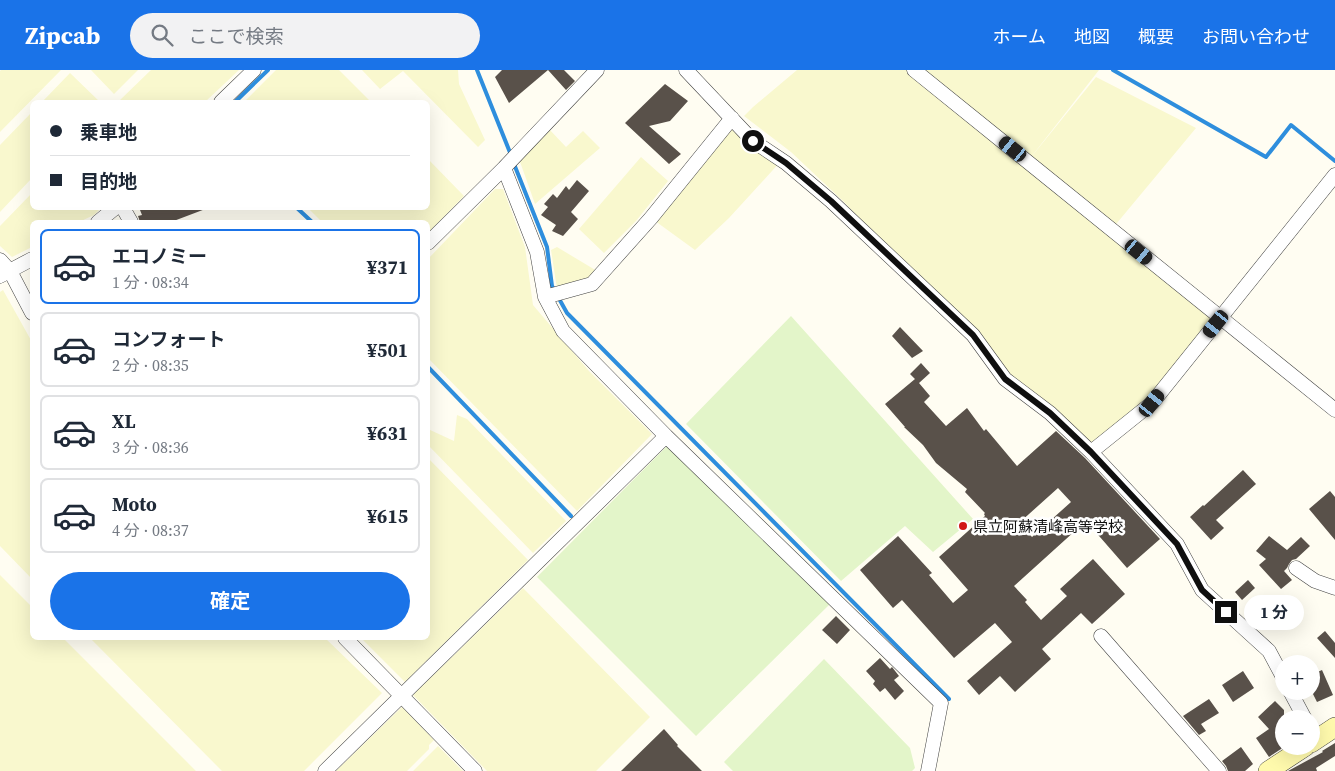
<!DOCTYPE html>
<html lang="ja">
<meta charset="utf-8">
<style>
body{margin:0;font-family:"Source Serif 4","Noto Sans JP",serif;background:#f2f2f3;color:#1f2937;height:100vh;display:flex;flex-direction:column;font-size:19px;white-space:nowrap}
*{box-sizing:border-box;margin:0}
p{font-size:16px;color:#747a83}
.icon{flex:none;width:28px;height:28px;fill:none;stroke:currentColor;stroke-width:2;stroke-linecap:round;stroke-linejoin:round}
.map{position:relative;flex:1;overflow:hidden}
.side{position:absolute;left:30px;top:150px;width:400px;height:420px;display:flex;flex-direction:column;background:#fff;border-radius:8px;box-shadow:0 5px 20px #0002}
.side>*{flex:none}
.hud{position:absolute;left:30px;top:30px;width:400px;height:110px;border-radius:8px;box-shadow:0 5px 20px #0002;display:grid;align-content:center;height:110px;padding:0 20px;background:#fff}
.buttons{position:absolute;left:1275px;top:585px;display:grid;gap:10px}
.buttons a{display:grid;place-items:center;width:45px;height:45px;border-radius:50%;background:#fff;box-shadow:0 5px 20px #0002;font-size:25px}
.end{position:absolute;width:22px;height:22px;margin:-11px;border:6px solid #0f0f0f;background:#fff;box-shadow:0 0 0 2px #fff}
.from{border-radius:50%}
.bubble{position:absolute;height:35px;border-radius:18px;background:#fff;box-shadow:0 5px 20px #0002;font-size:16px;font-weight:700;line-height:35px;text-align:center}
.car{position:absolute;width:15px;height:30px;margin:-15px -8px;border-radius:6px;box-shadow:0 0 4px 1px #0007;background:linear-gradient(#222 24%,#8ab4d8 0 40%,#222 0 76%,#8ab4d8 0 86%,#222 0)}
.hud b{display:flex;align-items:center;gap:18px;height:48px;font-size:19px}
.hud b+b{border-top:1px solid #e0e1e3}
.hud i{width:12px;height:12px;background:#1f2937}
ul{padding:9px 0 0;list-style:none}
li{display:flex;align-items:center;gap:15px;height:75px;margin:0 10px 8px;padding:0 10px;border:2px solid #e0e1e3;border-radius:8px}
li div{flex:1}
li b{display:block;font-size:19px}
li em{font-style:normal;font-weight:700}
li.on{border-color:#1a73e8}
li>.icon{width:45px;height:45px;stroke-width:1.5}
.action{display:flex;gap:10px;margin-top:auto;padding:10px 20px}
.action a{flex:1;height:58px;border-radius:30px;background:#1a73e8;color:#fff;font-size:20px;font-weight:700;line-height:58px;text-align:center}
header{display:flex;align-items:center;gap:30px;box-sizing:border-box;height:70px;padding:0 25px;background:#1a73e8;color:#fff}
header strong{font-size:24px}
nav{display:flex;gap:28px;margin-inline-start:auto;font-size:18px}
.search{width:350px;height:45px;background:#f2f2f3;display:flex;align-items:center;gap:12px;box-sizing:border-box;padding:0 18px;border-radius:28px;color:#747a83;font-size:19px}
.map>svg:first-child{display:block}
.farmland{fill:#f9f8ce}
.pitch{fill:#e3f5c9}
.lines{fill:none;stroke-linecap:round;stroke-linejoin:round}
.stream{stroke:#2e8edd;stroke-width:4}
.building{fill:#59514a;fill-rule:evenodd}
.street-casing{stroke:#424242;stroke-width:15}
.secondary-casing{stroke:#313131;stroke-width:20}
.street{stroke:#fff;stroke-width:14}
.secondary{stroke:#fffaad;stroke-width:19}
.route{stroke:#0f0f0f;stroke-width:6}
.poi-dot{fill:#d11716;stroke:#fff;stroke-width:2}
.labels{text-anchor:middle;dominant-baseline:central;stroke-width:5;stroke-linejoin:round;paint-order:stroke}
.poi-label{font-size:15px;fill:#0f0f0f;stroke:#fff;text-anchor:start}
</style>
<header>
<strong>Zipcab</strong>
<div class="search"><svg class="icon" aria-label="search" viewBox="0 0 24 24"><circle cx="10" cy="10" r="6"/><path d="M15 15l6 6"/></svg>ここで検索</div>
<nav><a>ホーム</a><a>地図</a><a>概要</a><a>お問い合わせ</a></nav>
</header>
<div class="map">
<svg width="1335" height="701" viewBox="0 0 1335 701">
<rect width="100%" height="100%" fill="#fffdf2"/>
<path class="farmland" d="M1 0H61L0 62V1Z
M91 0H138L114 24Z
M151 0H239L205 32H123L120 30Z
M276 0H339L371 32H244Z
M362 0H458L459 14 485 70 478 77 403 1 380 19Z
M797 0H1099L1028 91 1096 7 1196 58 1112 159 1221 248 1147 337 1086 379 980 276 843 131 791 82 744 46 753 37Z
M70 3 100 32H42Z
M32 42V108L0 142V75Z
M726 55 782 90 729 148 695 180 651 148Z
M549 59 566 77 583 61 600 78 535 134 519 89Z
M641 87 668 111 636 151 604 183 579 159Z
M428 89 464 126 428 163V152H322L308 138H428Z
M495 119H503L525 177 533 235 589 301 652 364 577 441 428 288V189Z
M32 123V138H101L94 145 79 152H32V177L12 187 0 176V156Z
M557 177 597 201 589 209 557 219 551 180Z
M3 220 32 272V509L0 476V222Z
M457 345 467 349 566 451 533 483 428 375V359L454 371Z
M428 388 528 490 405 612 361 568H428Z
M0 505 32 537V568H63L196 701H0Z
M523 518 650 647 596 701H487L413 625Z
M90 568H325L382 623 304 701H222Z
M402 637 434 670 429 675V679L407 701H336Z
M438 676 463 701H413Z"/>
<path class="pitch" d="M791 246 973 449 933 482 905 456 841 511 686 354Z
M667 376 830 534 696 666 537 507Z
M824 589 910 678 915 698 912 701H733L724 692Z"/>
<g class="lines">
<path class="stream" d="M477 0 511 85
M1113 0 1266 87 1291 55 1335 91
M235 32 268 0
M514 94 547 177 552 216 567 243 949 629
M297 138 312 152
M428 297 571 446"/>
</g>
<path class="building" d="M502 0H548L509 33 495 7Z
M548 0H564L575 11 566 20Z
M665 14 688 31 670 51 649 56 681 84 669 94 625 53Z
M577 110 589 121 571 142 578 149 563 166 552 161 556 155 541 145 548 137 544 134 553 124 557 128 566 116 569 120Z
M146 138H208L171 152H140L138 146 142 145 140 140Z
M900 257 923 281 912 288 892 266Z
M921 293 930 303 919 313 930 326 924 332 946 356 967 338 984 361 986 359 1017 396 1056 361 1085 388 1160 469 1127 498 1086 451 1014 516 1027 530 1025 532 1041 550 1067 526 1060 519 1093 489 1125 524 1092 554 1081 543 1042 579 1051 589 1015 622 1000 606 979 625 967 611 1012 572 995 553 954 588 902 530 893 538 860 500 898 466 932 503 929 505 953 533 968 520 939 487 985 446 984 444 985 443 965 422 967 419 936 393 923 375 904 357H905L885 334 915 309 910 304ZM1058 418 1071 432 1032 467 1019 453Z
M1243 400 1256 414 1216 450 1224 458 1211 470 1190 447 1203 435 1204 436Z
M1330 421 1335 427V470L1309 439Z
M1269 466 1287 480 1301 467 1310 476 1296 489 1292 490 1289 494 1287 498 1284 501 1292 510 1281 519 1259 495 1266 489 1256 481Z
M1248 510 1255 518 1242 530 1235 522Z
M836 546 850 560 837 574 822 560Z
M1325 561 1335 573V588L1317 568Z
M880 588 890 599 892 597 899 606 894 610 904 621 895 630 885 618 880 622 873 614 875 611 866 601Z
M1322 600 1333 625 1317 632 1311 620V605Z
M1243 601 1254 618 1233 632 1222 615Z
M1209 629 1219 643 1201 654 1206 661 1199 665 1183 646Z
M1275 631 1284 640V677L1269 687 1256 668 1269 659 1258 647Z
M664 659 678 675 677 676 702 701H621Z
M1335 673V686L1316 698 1317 701H1288L1323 682 1322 681Z
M1241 677 1253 694 1245 701H1228L1226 696 1222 691Z"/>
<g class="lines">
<defs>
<path id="street" d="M686 0 753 71 786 93 831 131 973 265 1005 309 1050 343 1091 382 1177 474 1202 520 1269 581 1284 609
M914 0 1335 340
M221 32 254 0
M123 138 131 152
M98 152 115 138
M428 173 504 98 597 0
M0 190 10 201 32 243
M0 206 32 189
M545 227 592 214 651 148 732 48
M666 366 941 633 928 701
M1091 382 1152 333 1335 105
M1296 498 1315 511 1335 518
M1101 566 1219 701
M345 568 475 701
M1290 621 1305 649
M325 701 666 366 563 261 545 227 537 182 504 98"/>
<path id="secondary" d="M1311 673 1335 657
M1268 701 1306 676"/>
</defs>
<use href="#street" class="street-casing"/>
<use href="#secondary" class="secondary-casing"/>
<use href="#street" class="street"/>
<use href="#secondary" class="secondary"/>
</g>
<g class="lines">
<path class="route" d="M753 71 786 93 831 131 973 265 1005 309 1050 343 1091 382 1177 474 1202 520 1226 542"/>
</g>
<circle class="poi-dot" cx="963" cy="456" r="5"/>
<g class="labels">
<g class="poi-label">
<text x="973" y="456">県立阿蘇清峰高等学校</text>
</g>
</g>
</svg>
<div class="buttons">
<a>+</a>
<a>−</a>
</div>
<i class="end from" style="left:753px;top:71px"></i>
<i class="end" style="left:1226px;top:542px"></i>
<div class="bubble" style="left:1244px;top:525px;width:60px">1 分</div>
<i class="car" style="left:1013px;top:79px;rotate:309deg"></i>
<i class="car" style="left:1139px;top:182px;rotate:129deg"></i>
<i class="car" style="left:1216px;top:254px;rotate:219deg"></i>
<i class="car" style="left:1152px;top:333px;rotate:39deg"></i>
<div class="hud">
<b><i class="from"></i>乗車地</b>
<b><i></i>目的地</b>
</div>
<section class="side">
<ul>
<li class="on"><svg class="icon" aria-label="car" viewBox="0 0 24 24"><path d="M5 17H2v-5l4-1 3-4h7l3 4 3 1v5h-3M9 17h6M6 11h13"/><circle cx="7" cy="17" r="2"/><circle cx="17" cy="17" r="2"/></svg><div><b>エコノミー</b><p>1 分 · 08:34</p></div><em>¥371</em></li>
<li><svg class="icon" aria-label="car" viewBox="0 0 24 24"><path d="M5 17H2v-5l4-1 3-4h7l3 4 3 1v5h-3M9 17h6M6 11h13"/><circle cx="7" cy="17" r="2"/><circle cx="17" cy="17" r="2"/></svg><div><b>コンフォート</b><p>2 分 · 08:35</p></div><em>¥501</em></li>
<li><svg class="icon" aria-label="car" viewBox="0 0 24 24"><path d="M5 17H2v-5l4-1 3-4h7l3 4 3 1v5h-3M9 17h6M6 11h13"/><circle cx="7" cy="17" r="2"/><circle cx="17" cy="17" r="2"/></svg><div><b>XL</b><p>3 分 · 08:36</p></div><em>¥631</em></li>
<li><svg class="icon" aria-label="car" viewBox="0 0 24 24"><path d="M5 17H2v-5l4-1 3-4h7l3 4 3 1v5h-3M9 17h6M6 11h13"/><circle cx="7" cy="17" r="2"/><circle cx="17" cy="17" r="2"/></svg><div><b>Moto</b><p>4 分 · 08:37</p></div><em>¥615</em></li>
</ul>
<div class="action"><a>確定</a></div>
</section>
</div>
